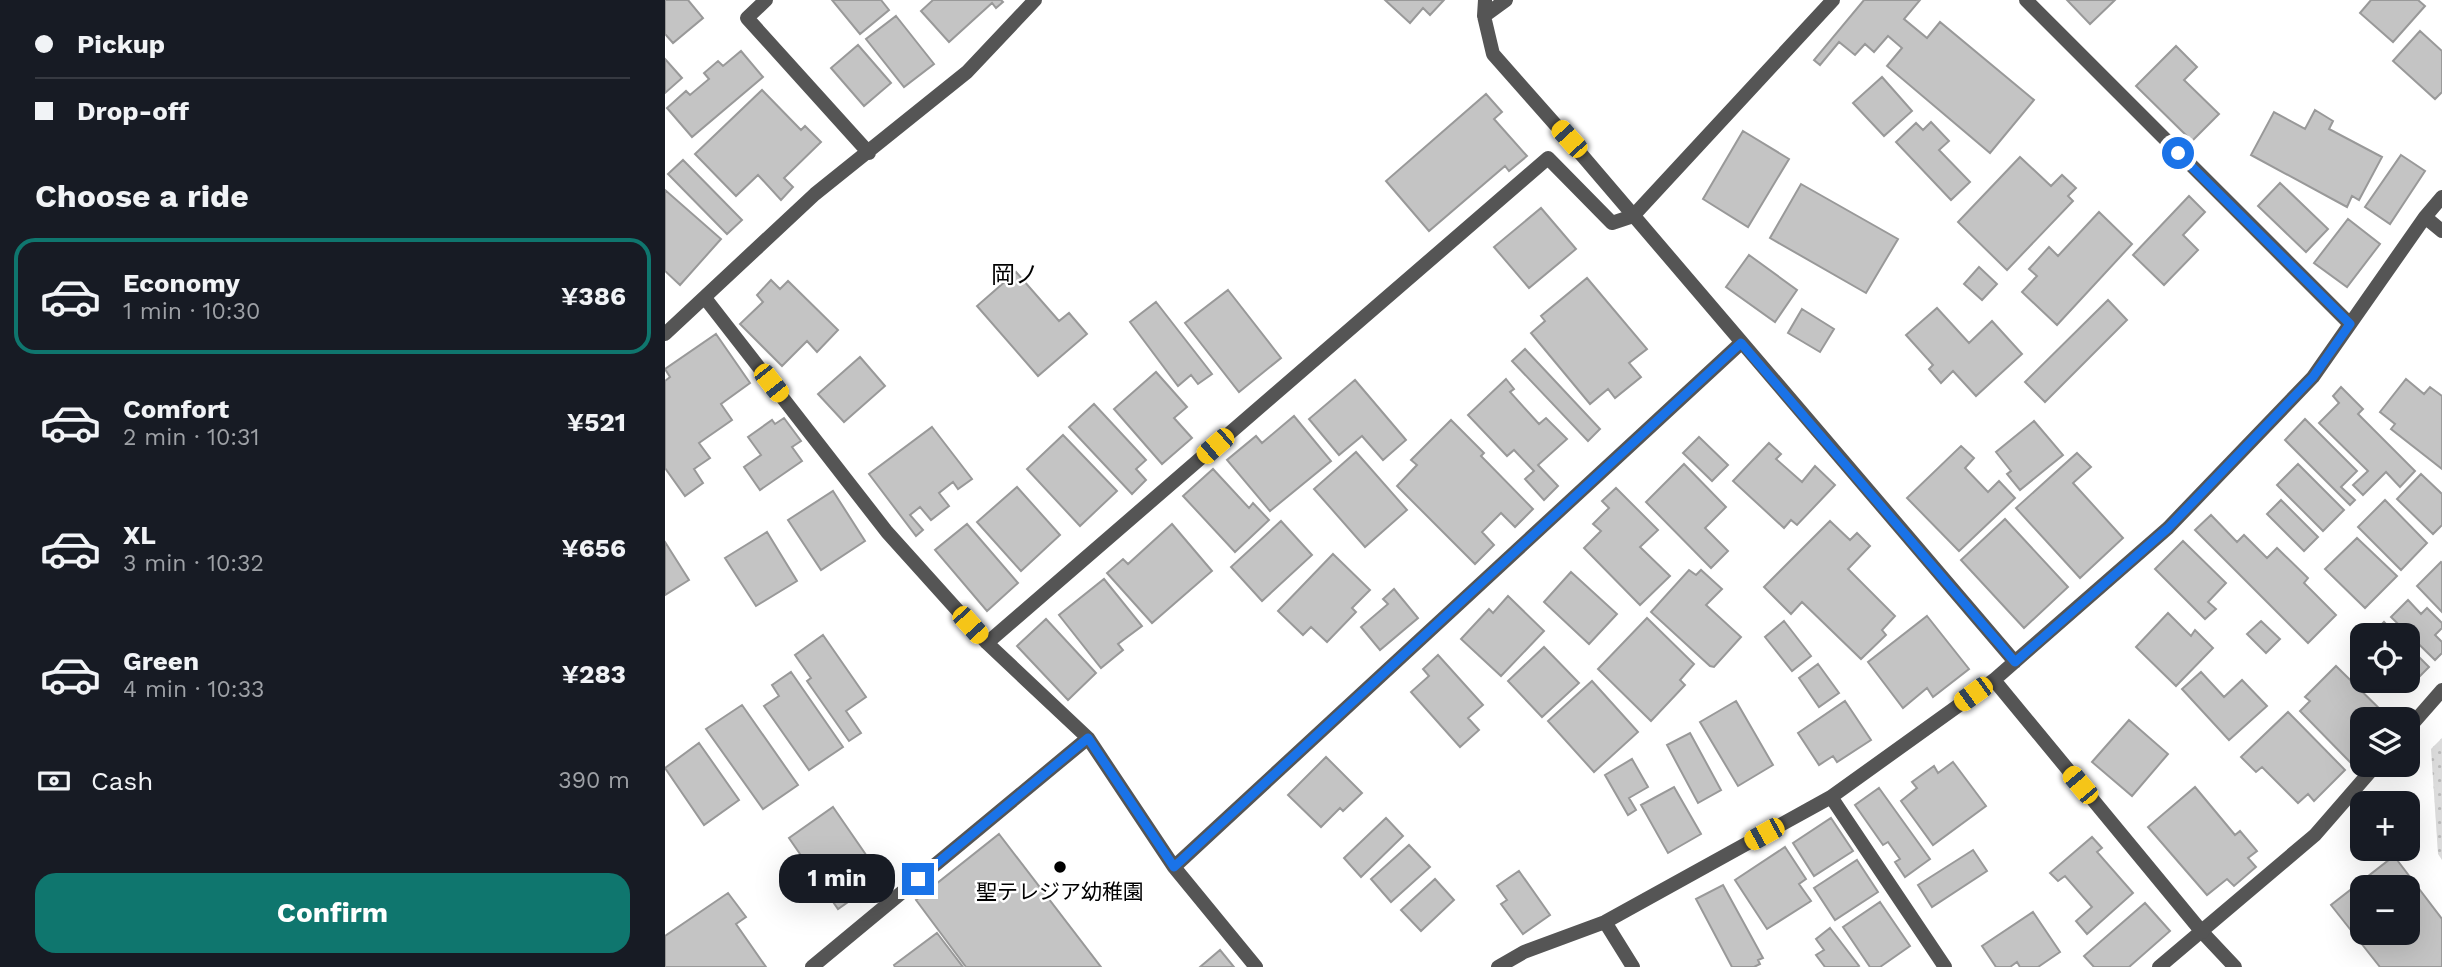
<!DOCTYPE html>
<meta charset="utf-8">
<style>
body{margin:0;font-family:"Work Sans","Noto Sans JP",sans-serif;background:#242831;color:#f1f3f6;height:100vh;display:flex;flex-direction:column;font-size:26px;white-space:nowrap}
*{box-sizing:border-box;margin:0}
p{font-size:23px;color:#9ea1a6}
.icon{flex:none;width:38px;height:38px;fill:none;stroke:currentColor;stroke-width:2;stroke-linecap:round;stroke-linejoin:round}
.map{position:relative;flex:1;overflow:hidden}
.drawer{display:flex;flex-direction:column;background:#171b24;width:665px}
.drawer>*{flex:none}
.banner{display:grid;align-content:center;height:154px;padding:0 35px;background:#171b24}
.tools{position:absolute;left:1685px;top:623px;display:grid;gap:14px}
.tools a{display:grid;place-items:center;width:70px;height:70px;border-radius:14px;background:#171b24;box-shadow:0 7px 28px #0002;font-size:35px}
.end{position:absolute;width:32px;height:32px;margin:-16px;border:9px solid #1a73e8;background:#fff;box-shadow:0 0 0 4px #fff}
.from{border-radius:50%}
.bubble{position:absolute;height:49px;border-radius:21px;background:#171b24;box-shadow:0 7px 28px #0002;font-size:23px;font-weight:700;line-height:49px;text-align:center}
.car{position:absolute;width:21px;height:42px;margin:-21px -10px;border-radius:9px;box-shadow:0 0 5px 2px #0007;background:linear-gradient(#f5c518 24%,#345 0 40%,#f5c518 0 76%,#345 0 86%,#f5c518 0)}
.banner b{display:flex;align-items:center;gap:24px;height:66px;font-size:26px}
.banner b+b{border-top:2px solid #363941}
.banner i{width:18px;height:18px;background:#f1f3f6}
ul{padding:0;list-style:none}
li{display:flex;align-items:center;gap:21px;height:116px;margin:0 14px 10px;padding:0 21px;border:4px solid transparent;border-radius:21px}
li div{flex:1}
li b{display:block;font-size:26px}
li em{font-style:normal;font-weight:700}
li.on{border-color:#0f766e}
li>.icon{width:63px;height:63px;stroke-width:1.5}
h2{padding:0 35px;font-size:32px;line-height:84px}
.pay{display:flex;align-items:center;gap:18px;height:77px;padding:0 35px;font-size:26px}
.pay p{margin-inline-start:auto}
.cta{display:flex;gap:14px;margin-top:auto;padding:14px 35px}
.cta a{flex:1;height:80px;border-radius:21px;background:#0f766e;color:#fff;font-size:28px;font-weight:700;line-height:80px;text-align:center}
main{display:flex;flex:1;min-height:0}
.map>svg:first-child{display:block}
.park{fill:url(#park-dots)}
.building{fill:#c4c4c4;stroke:#999;stroke-width:2;fill-rule:evenodd}
.lines{fill:none;stroke-linecap:round;stroke-linejoin:round}
.lane{stroke:#555;stroke-width:14}
.street{stroke:#555;stroke-width:14}
.route{stroke:#1a73e8;stroke-width:9}
.poi-dot{fill:#000;stroke:#fff;stroke-width:2.5}
.labels{text-anchor:middle;dominant-baseline:central;stroke-width:5;stroke-linejoin:round;paint-order:stroke}
.poi-label{font-size:21px;fill:#000;stroke:#fff}
.quarter-label{font-size:24px;fill:#000;stroke:#fff}
</style>
<main>
<section class="drawer">
<div class="banner">
<b><i class="from"></i>Pickup</b>
<b><i></i>Drop-off</b>
</div>
<h2>Choose a ride</h2>
<ul>
<li class="on"><svg class="icon" aria-label="car" viewBox="0 0 24 24"><path d="M5 17H2v-5l4-1 3-4h7l3 4 3 1v5h-3M9 17h6M6 11h13"/><circle cx="7" cy="17" r="2"/><circle cx="17" cy="17" r="2"/></svg><div><b>Economy</b><p>1 min · 10:30</p></div><em>¥386</em></li>
<li><svg class="icon" aria-label="car" viewBox="0 0 24 24"><path d="M5 17H2v-5l4-1 3-4h7l3 4 3 1v5h-3M9 17h6M6 11h13"/><circle cx="7" cy="17" r="2"/><circle cx="17" cy="17" r="2"/></svg><div><b>Comfort</b><p>2 min · 10:31</p></div><em>¥521</em></li>
<li><svg class="icon" aria-label="car" viewBox="0 0 24 24"><path d="M5 17H2v-5l4-1 3-4h7l3 4 3 1v5h-3M9 17h6M6 11h13"/><circle cx="7" cy="17" r="2"/><circle cx="17" cy="17" r="2"/></svg><div><b>XL</b><p>3 min · 10:32</p></div><em>¥656</em></li>
<li><svg class="icon" aria-label="car" viewBox="0 0 24 24"><path d="M5 17H2v-5l4-1 3-4h7l3 4 3 1v5h-3M9 17h6M6 11h13"/><circle cx="7" cy="17" r="2"/><circle cx="17" cy="17" r="2"/></svg><div><b>Green</b><p>4 min · 10:33</p></div><em>¥283</em></li>
</ul>
<div class="pay"><svg class="icon" aria-label="cash" viewBox="0 0 24 24"><path d="M3 7h18v10H3z"/><circle cx="12" cy="12" r="2"/></svg>Cash<p>390 m</p></div>
<div class="cta"><a>Confirm</a></div>
</section>
<div class="map">
<svg width="1777" height="967" viewBox="0 0 1777 967">
<defs>
<pattern id="park-dots" width="8" height="8" patternUnits="userSpaceOnUse" patternTransform="scale(1.75)"><rect width="8" height="8" fill="#dcdcdc"/><path d="M2 2h.1M6 6h.1" fill="none" stroke="#bbb" stroke-width="1.8" stroke-linecap="round"/></pattern>
</defs>
<rect width="100%" height="100%" fill="#fff"/>
<path class="park" d="M1777 738V860L1773 854 1766 749Z"/>
<path class="building" d="M0 0H23L38 18 8 43 0 34Z
M167 0H216L224 10 195 34Z
M268 0H336L338 2 331 8 327 3 284 42 256 11Z
M720 0H779L765 15 758 8 745 23Z
M1199 0H1255L1239 19 1262 38 1275 22 1369 100 1325 153 1222 66 1237 48 1223 36 1209 52 1200 44 1190 55 1174 42 1155 65 1149 60Z
M1402 0H1450L1425 24Z
M1706 0H1753L1760 6 1728 42 1695 13Z
M231 16 269 64 239 87 201 39Z
M1755 31 1777 51V92L1770 99 1728 61Z
M193 45 226 83 199 106 166 68Z
M1511 46 1532 67 1519 80 1554 114 1527 141 1471 86Z
M76 51 98 77 27 137 2 108 21 91 25 95 44 79 39 73 53 61 58 66Z
M0 59 17 78 0 93Z
M1217 77 1247 111 1219 136 1188 103Z
M97 90 136 130 140 126 156 142 119 178 128 187 116 200 93 175 71 196 30 154Z
M821 94 837 112 829 119 862 156 844 171 840 166 764 231 721 181Z
M1650 110 1668 121 1664 129 1717 157 1694 200 1687 196 1682 207 1586 155 1609 112 1640 129Z
M1266 122 1284 141 1274 150 1305 182 1286 200 1231 142 1251 123 1258 130Z
M1078 131 1124 159 1083 227 1038 199Z
M1736 155 1760 171 1725 224 1700 207Z
M1355 157 1386 186 1397 175 1411 188 1403 196 1408 201 1342 270 1293 222Z
M18 160 77 220 62 234 3 174Z
M1615 183 1663 229 1641 252 1593 206Z
M1136 184 1233 239 1201 293 1105 238Z
M0 190 56 239 15 285 0 271Z
M1524 196 1540 212 1518 235 1533 250 1499 285 1468 255Z
M876 208 911 249 864 288 829 247Z
M1434 212 1467 244 1392 325 1357 292 1372 276 1364 269 1384 247 1393 256Z
M1683 219 1715 244 1682 287 1649 263Z
M1084 255 1132 290 1110 322 1061 287Z
M1314 267 1332 284 1317 300 1299 284Z
M351 272 394 321 404 313 422 334 373 376 312 306Z
M922 278 982 349 964 363 976 377 950 398 943 389 925 404 866 333 880 321 876 316Z
M106 280 115 289 123 281 173 330 152 352 142 341 117 366 75 324 98 302 92 295Z
M563 290 616 358 574 392 520 323Z
M1443 300 1462 320 1380 402 1360 382Z
M491 302 547 374 533 384 526 375 513 386 465 322Z
M1272 308 1304 343 1327 321 1357 354 1311 396 1288 371 1276 383 1264 369 1268 365 1241 335Z
M1137 309 1169 329 1155 352 1123 333Z
M51 334 85 383 56 404 67 420 34 443 45 458 29 469 38 483 20 496 0 468V381L5 377 0 369Z
M860 349 935 429 923 441 847 361Z
M195 357 220 386 179 422 153 394Z
M491 372 522 407 509 418 527 438 497 464 449 409Z
M841 379 849 389 845 392 874 424 881 418 902 439 873 465 893 486 879 500 860 479 869 471 849 450 842 456 803 415Z
M1741 379 1759 394 1765 387 1777 396V469L1726 429 1730 424 1715 412Z
M690 380 741 440 718 460 697 436 674 455 644 419Z
M1676 387 1698 409 1693 414 1750 471 1735 487 1721 472 1698 495 1688 485 1703 471 1654 423 1674 403 1668 396Z
M429 404 481 460 471 469 481 480 467 494 404 427Z
M629 416 666 461 605 511 562 460 591 436 597 443Z
M119 418 136 441 127 447 137 461 95 490 79 467 96 455 83 437 107 420 110 424Z
M1640 419 1692 471 1676 487 1690 500 1685 505 1620 440Z
M786 420 819 453 816 456 868 509 850 527 836 513 817 532 829 545 810 564 732 486 752 465 746 460Z
M1369 421 1398 455 1355 490 1342 474 1346 471 1331 452Z
M267 427 307 479 293 489 288 482 274 493 284 506 266 520 255 507 245 515 258 530 251 536 204 474Z
M398 435 452 491 415 526 362 469Z
M1034 437 1063 465 1047 481 1018 453Z
M1104 443 1116 454 1111 459 1137 482 1150 466 1170 485 1132 525 1126 520 1119 528 1068 481Z
M1296 446 1309 458 1300 468 1323 492 1334 481 1350 498 1294 551 1242 498Z
M691 452 742 510 700 547 649 489Z
M1412 453 1426 467 1408 483 1458 538 1415 578 1351 508Z
M1019 464 1061 507 1040 528 1063 551 1046 568 981 502Z
M1633 464 1679 510 1658 531 1612 485Z
M548 469 584 508 588 503 604 520 570 552 518 496Z
M1756 474 1777 494V525L1768 534 1732 499Z
M352 487 395 535 356 571 312 522Z
M951 488 993 530 975 547 1005 576 975 605 919 548 936 531 928 524 944 508 937 501Z
M168 491 200 541 156 570 123 520Z
M1616 500 1653 537 1639 551 1602 514Z
M1720 500 1762 543 1736 570 1693 527Z
M1546 515 1572 542 1579 535 1602 558 1612 548 1643 578 1639 583 1671 615 1643 643 1530 530Z
M1340 519 1403 587 1359 628 1296 560Z
M616 521 647 555 597 601 566 567Z
M1165 521 1185 540 1192 533 1205 546 1183 569 1230 616 1217 630 1221 635 1196 659 1137 602 1126 614 1099 587Z
M302 524 353 583 322 611 270 550Z
M507 524 547 571 487 623 442 573 458 559 463 564Z
M102 532 132 581 91 606 60 558Z
M1692 538 1732 576 1700 608 1660 569Z
M1518 541 1561 583 1543 602 1551 609 1540 619 1490 569Z
M0 542 24 580 0 595Z
M668 554 705 590 687 608 691 612 662 642 646 627 638 635 613 611Z
M1776 562 1777 563V612L1752 586Z
M1024 570 1031 575 1036 570 1057 589 1041 605 1076 637 1049 667 1045 666 986 612Z
M906 572 952 614 924 644 879 602Z
M439 579 477 626 453 644 458 650 436 668 394 615Z
M729 589 753 618 715 650 696 627 723 604 718 599Z
M843 596 879 631 836 676 796 639 824 609 828 613Z
M1743 600 1756 614 1762 608 1777 623V628L1770 635 1777 642V653L1770 660 1726 617Z
M1503 613 1526 636 1530 630 1548 648 1511 686 1471 647Z
M1262 616 1304 669 1268 697 1262 688 1238 708 1203 662Z
M982 618 1029 664 1015 680 1020 685 986 721 933 669Z
M381 619 431 673 403 700 352 646Z
M1119 621 1146 656 1127 671 1100 637Z
M1596 621 1615 639 1601 653 1582 634Z
M1719 622 1732 635H1706Z
M158 635 201 697 181 711 196 733 184 741 142 681 146 678 130 655Z
M1743 646 1764 667 1742 689 1734 681H1743Z
M879 647 914 683 877 717 843 681Z
M773 655 818 705 803 718 814 730 795 747 746 692 764 676 758 669Z
M1153 664 1174 693 1154 707 1134 678Z
M1671 666 1725 719H1698V750L1685 762 1635 711 1645 701 1640 697Z
M126 672 178 747 144 770 99 706 114 696 107 685Z
M1536 672 1559 697 1577 680 1602 706 1564 740 1517 689Z
M927 681 973 732 929 772 883 721Z
M1071 701 1108 765 1073 786 1035 722Z
M1180 701 1206 740 1172 762 1168 756 1154 765 1133 733Z
M77 705 133 785 98 809 41 729Z
M1623 712 1680 770 1649 801 1643 794 1633 803 1597 767 1591 772 1576 757Z
M1464 720 1503 754 1467 796 1427 762Z
M1025 733 1056 790 1033 803 1002 745Z
M34 743 74 800 39 825 0 768Z
M661 757 697 793 678 811 675 808 656 827 623 795Z
M967 759 983 787 964 798 971 810 963 815 940 775Z
M1288 762 1321 806 1268 845 1236 801 1252 788 1247 782 1269 766 1273 773Z
M1009 787 1036 834 1003 853 976 805Z
M1530 787 1570 835 1575 831 1592 851 1583 858 1591 867 1569 886 1562 879 1542 895 1483 827Z
M1214 788 1265 859 1240 877 1230 862 1235 859 1223 842 1218 845 1190 805Z
M168 807 217 878 173 909 124 838Z
M721 818 738 836 696 877 679 858Z
M1166 818 1188 851 1149 876 1128 843Z
M334 834 436 967H301L251 900Z
M1427 837 1437 848 1432 852 1468 893 1422 934 1411 921 1427 907 1400 876 1393 881 1385 873Z
M744 845 765 867 726 902 706 879Z
M1120 847 1141 879 1134 884 1146 901 1102 929 1070 880Z
M1308 850 1322 871 1267 907 1253 885Z
M1729 856 1777 919V967H1715L1666 905ZM1698 887H1743V933H1698Z
M1192 860 1213 892 1170 920 1149 888Z
M854 871 885 915 858 934 836 904 842 900 832 886Z
M770 879 789 900 756 931 736 910Z
M1058 885 1098 958 1093 960 1095 964 1089 967H1067L1031 899Z
M63 893 81 917 71 924 101 967H0V936Z
M1215 902 1245 946 1215 967H1205L1178 927Z
M1480 903 1505 931 1464 967H1429L1419 956Z
M1368 912 1395 952 1373 967H1355L1352 962 1345 967H1331L1317 946Z
M1165 928 1194 966 1192 967H1160L1151 955 1159 950 1151 939Z
M272 933 298 967H230L229 965Z
M555 950 569 967H535Z"/>
<g class="lines">
<path class="lane" d="M1537 932 1570 967"/>
<path class="street" d="M101 0 82 18 204 153
M820 0 819 16 828 54 904 140 1350 662
M1361 0 1685 324
M819 16 841 0
M1760 217 1777 231
M40 298 222 532 322 643 423 738 509 867 591 967
M0 334 150 194 302 72 370 0
M322 643 883 158 947 223 968 216 1168 0
M1329 680 1537 932
M1743 729 1777 690
M1166 797 1280 967
M509 867 1076 343
M940 922 968 967
M147 967 423 738
M833 967 859 952 940 922 1166 797 1329 680 1503 528 1648 377 1760 217 1777 197
M1494 967 1650 835 1711 765"/>
</g>
<g class="lines">
<path class="route" d="M253 879 423 738 509 867 1076 343 1350 662 1503 528 1648 377 1685 324 1513 153"/>
</g>
<circle class="poi-dot" cx="395" cy="867" r="7"/>
<g class="labels">
<g class="poi-label">
<text x="395" y="891">聖テレジア幼稚園</text>
</g>
<g class="quarter-label">
<text x="350" y="275">岡ノ</text>
</g>
</g>
</svg>
<div class="tools">
<a><svg class="icon" aria-label="locate" viewBox="0 0 24 24"><circle cx="12" cy="12" r="6"/><path d="M12 2v4M12 18v4M2 12h4M18 12h4"/></svg></a>
<a><svg class="icon" aria-label="layers" viewBox="0 0 24 24"><path d="M12 4l9 5-9 5-9-5zM3 14l9 5 9-5"/></svg></a>
<a>+</a>
<a>−</a>
</div>
<i class="end from" style="left:1513px;top:153px"></i>
<i class="end" style="left:253px;top:879px"></i>
<div class="bubble" style="left:114px;top:854px;width:116px">1 min</div>
<i class="car" style="left:904px;top:139px;rotate:318deg"></i>
<i class="car" style="left:106px;top:383px;rotate:142deg"></i>
<i class="car" style="left:550px;top:446px;rotate:229deg"></i>
<i class="car" style="left:305px;top:625px;rotate:138deg"></i>
<i class="car" style="left:1308px;top:694px;rotate:234deg"></i>
<i class="car" style="left:1415px;top:785px;rotate:320deg"></i>
<i class="car" style="left:1099px;top:834px;rotate:241deg"></i>
</div>
</main>
